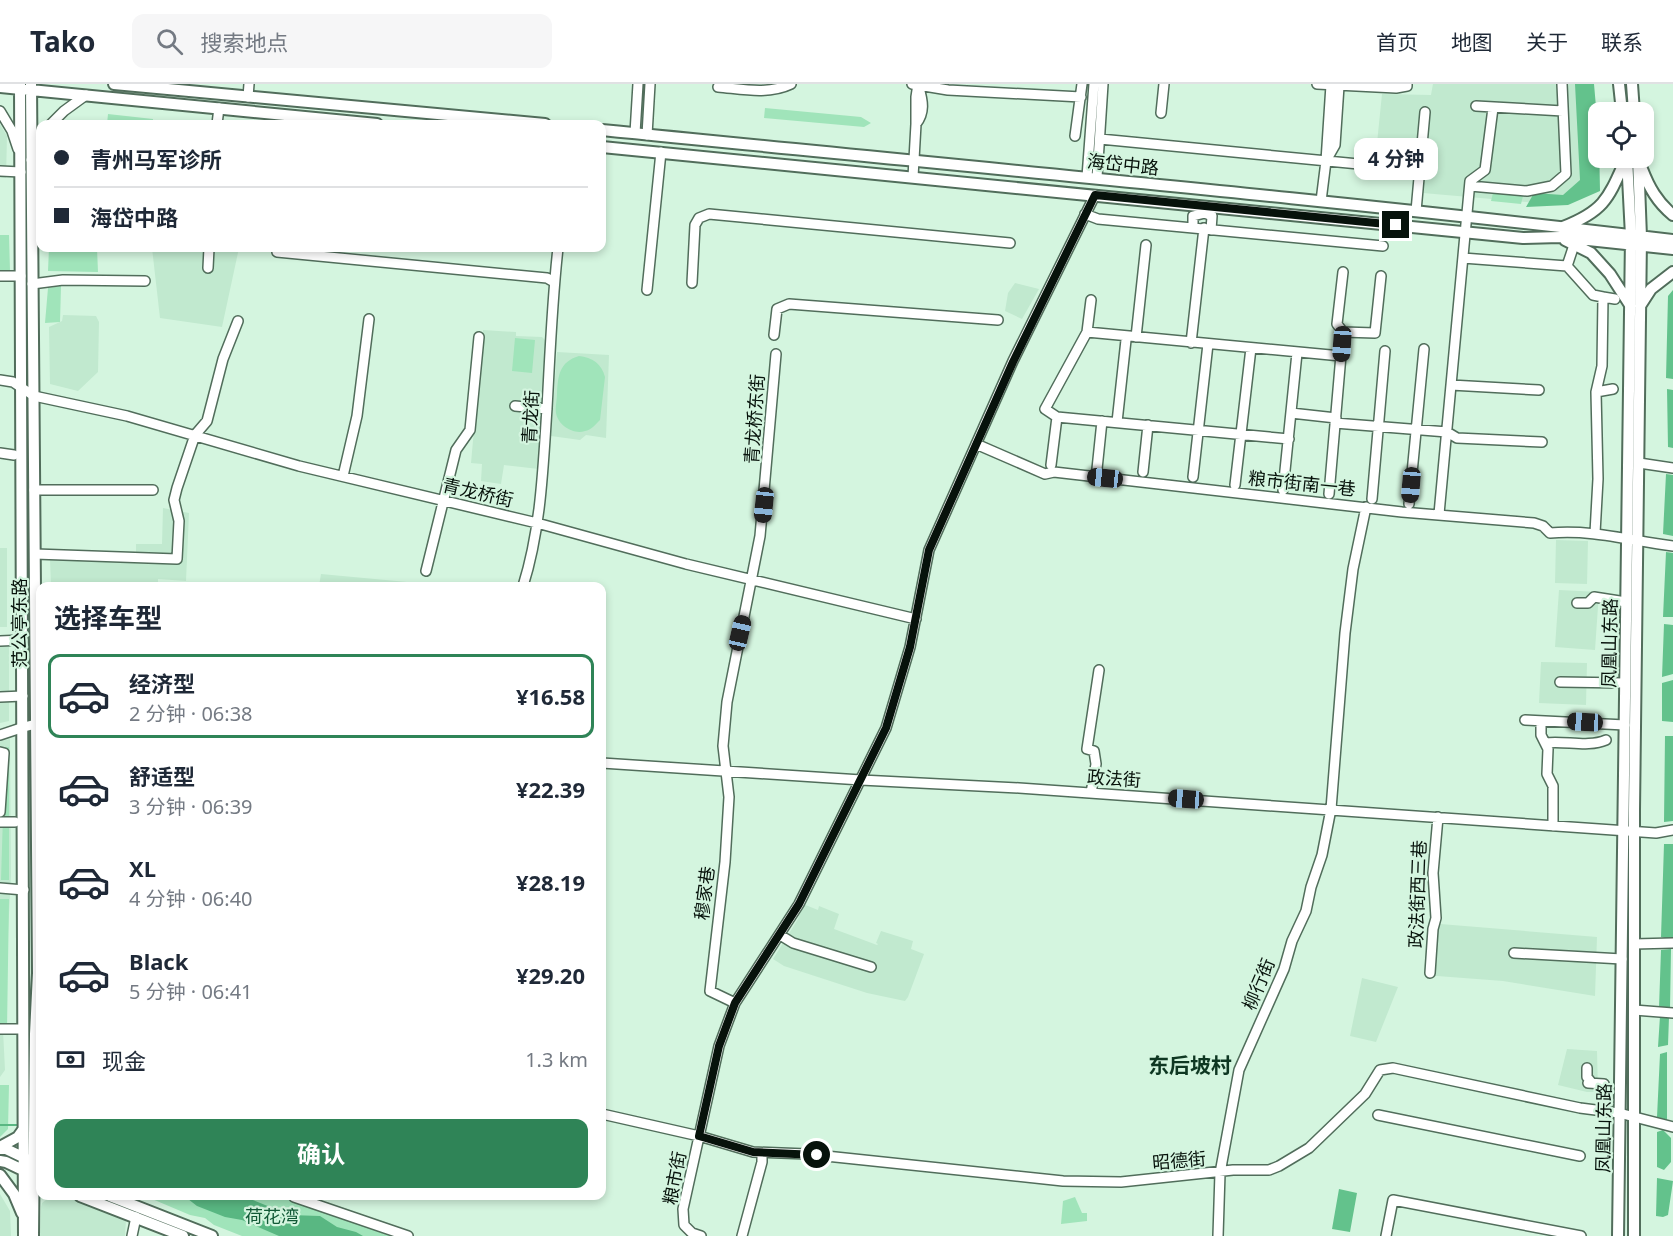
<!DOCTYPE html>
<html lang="zh">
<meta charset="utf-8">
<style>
body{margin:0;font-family:"Noto Sans","Noto Sans SC",sans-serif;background:#f6f6f7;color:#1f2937;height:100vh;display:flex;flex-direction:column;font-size:22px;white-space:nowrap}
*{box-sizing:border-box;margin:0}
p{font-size:20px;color:#747a83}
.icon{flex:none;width:33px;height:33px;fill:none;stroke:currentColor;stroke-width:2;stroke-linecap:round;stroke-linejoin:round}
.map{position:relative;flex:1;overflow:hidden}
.details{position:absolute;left:36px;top:498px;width:570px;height:618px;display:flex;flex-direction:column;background:#fff;border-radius:12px;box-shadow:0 3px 9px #0003}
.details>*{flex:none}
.guide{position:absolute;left:36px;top:36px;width:570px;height:132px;border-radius:12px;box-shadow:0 3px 9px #0003;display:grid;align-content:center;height:132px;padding:0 18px;background:#fff}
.fabs{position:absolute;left:1588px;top:18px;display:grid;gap:12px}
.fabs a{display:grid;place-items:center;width:66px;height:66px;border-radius:12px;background:#fff;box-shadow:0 3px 9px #0003;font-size:30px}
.end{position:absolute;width:27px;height:27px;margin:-14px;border:8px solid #07120b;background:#fff;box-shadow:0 0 0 3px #fff}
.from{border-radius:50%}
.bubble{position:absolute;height:42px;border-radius:12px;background:#fff;box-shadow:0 3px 9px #0003;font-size:20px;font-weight:700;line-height:42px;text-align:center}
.car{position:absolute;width:18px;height:36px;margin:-18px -9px;border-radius:8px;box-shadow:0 0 4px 2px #0007;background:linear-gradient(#222 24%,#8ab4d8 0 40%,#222 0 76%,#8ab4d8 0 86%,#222 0)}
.guide b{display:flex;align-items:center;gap:21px;height:57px;font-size:22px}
.guide b+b{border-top:2px solid #e0e1e3}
.guide i{width:15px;height:15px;background:#1f2937}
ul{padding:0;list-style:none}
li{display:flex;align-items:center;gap:18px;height:84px;margin:0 12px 9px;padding:0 6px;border:3px solid transparent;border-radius:12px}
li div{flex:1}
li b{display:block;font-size:22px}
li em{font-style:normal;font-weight:700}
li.current{border-color:#2f8457}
li>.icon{width:54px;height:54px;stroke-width:1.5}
h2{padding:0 18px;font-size:27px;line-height:72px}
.pay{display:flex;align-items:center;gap:15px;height:66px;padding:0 18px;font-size:22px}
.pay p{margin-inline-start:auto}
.cta{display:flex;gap:12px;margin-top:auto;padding:12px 18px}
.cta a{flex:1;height:69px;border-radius:12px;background:#2f8457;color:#fff;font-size:24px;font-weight:700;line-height:69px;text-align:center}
header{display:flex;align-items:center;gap:36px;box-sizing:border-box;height:84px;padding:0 30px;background:#fff;border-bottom:2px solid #e0e1e3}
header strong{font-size:28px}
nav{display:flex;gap:33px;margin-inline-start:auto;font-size:21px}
.search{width:420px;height:54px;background:#f6f6f7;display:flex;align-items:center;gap:15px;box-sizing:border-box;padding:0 21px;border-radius:12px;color:#747a83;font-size:22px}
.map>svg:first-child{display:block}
.built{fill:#c1e9cf}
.green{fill:#a0e4ba}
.forest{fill:#63c28c}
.water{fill:#59b782}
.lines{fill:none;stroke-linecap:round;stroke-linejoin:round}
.stream{stroke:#59b782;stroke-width:2}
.minor-casing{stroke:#516d5b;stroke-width:12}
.major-casing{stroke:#516d5b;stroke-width:14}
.minor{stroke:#fff;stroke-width:9}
.major{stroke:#fff;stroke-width:10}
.route{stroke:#07120b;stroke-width:8}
.labels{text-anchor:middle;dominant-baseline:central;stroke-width:4.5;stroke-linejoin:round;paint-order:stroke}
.street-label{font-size:18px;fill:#07120b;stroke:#d4f5df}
.park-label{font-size:18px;fill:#115936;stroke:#d4f5df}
.quarter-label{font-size:21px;font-weight:bold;fill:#0e3722;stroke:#d4f5df}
</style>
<header>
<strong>Tako</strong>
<div class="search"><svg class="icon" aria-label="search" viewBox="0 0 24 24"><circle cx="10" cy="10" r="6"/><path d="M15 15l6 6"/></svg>搜索地点</div>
<nav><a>首页</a><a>地图</a><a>关于</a><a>联系</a></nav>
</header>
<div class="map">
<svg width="1673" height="1152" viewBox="0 0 1673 1152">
<rect width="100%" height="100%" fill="#d4f5df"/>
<path class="built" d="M1433 0H1582L1588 91 1568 114 1537 119 1423 109 1426 73 1376 69 1382 10 1431 11Z
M0 40 7 52 6 94H0Z
M152 164H239L222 243 160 234Z
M1015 199 1039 205 1022 235 1005 227 1008 209Z
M63 231 96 232 99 238 98 288 78 307 50 300 49 243 62 237Z
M483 246 516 248V252L542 253 547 258 539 385 504 381 501 400 481 397 482 380 471 379Z
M557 268 609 271 606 354 586 351 580 356 551 352Z
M163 424 189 429 186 497 158 495V502H51L50 475H136V460H162Z
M1556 456 1588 457 1587 500 1555 499Z
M0 464H7V543H0Z
M321 490 450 502H319Z
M1559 506 1599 508 1595 566 1555 563Z
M9 559V637L0 639V560Z
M1541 578 1587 579 1586 621 1539 619Z
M10 655 11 792 3 946 5 986 0 993V657Z
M803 820 818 826 819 822 839 830 834 845 877 861 878 860 876 859 881 847 913 857 911 865 924 870 908 913 905 917 867 909 784 882 773 875 798 835Z
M1428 839 1597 853 1595 912 1503 897 1424 891Z
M1362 894 1398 903 1376 958 1350 952Z
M1567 965 1597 967 1598 1008H1587L1558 1001Z
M0 1110 10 1127 11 1152H0Z
M51 1112H67L126 1136 125 1152H40L41 1123 42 1119Z"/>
<path class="green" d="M765 24 861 33 871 39 864 43 764 34Z
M108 30 153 35V40H107Z
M1493 109 1523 112 1521 120 1491 117Z
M0 151H9L10 187H0Z
M49 164H97L98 188 48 187Z
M61 202 60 238 45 239 48 204Z
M515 254 535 256 532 289 512 287Z
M579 272C592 273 602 280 605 293L600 336C596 340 591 346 585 347 573 351 558 341 556 329 555 323 557 316 557 310 558 292 559 278 579 272Z
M9 663V796H1L5 667H0V664Z
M0 815H9L7 945 0 944Z
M0 1001H9L8 1045 0 1053Z
M145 1112H292L399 1152H242L214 1141 205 1134 190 1131Z
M1075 1113 1082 1129H1087V1137L1061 1140 1063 1117Z"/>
<path class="forest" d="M1575 0H1594L1599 57 1600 107 1568 121 1526 123 1534 109 1563 111 1580 96Z
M1673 206V295L1666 294 1668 212Z
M1667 305 1673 306V364L1668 363Z
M1666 390 1673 391V452L1663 450Z
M1666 468 1673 469V533H1663Z
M1664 540 1673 541V590L1662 593Z
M1673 596V638L1662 637V599Z
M1665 652H1673V737L1664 738Z
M1664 760H1673V856L1661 853Z
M1671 865 1670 925 1659 924 1661 866Z
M1660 932 1669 933 1668 961 1658 963Z
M1667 968V1036L1657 1033 1660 970Z
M1663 1046 1671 1054V1078L1664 1086 1657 1083V1048Z
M1657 1094 1673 1097 1668 1131 1663 1133 1656 1132Z
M1339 1105 1357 1109 1350 1148 1332 1145Z"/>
<path class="water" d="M168 1112H243L290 1131 320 1132 337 1143 356 1148 363 1152H279L242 1136 225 1133 197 1122 188 1115 174 1114Z"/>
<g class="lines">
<path class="stream" d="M0 1041H20"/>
<defs>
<path id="minor" d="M912 0 948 6 1081 13
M1317 0 1396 4 1407 2V0
M718 3C742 5 768 11 791 0
M248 13 249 0
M1476 22 1563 27
M0 27 12 47 18 65
M1161 29 1164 0
M51 40 64 27 86 11
M217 40 219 24
M916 40C925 29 923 17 919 4
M635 49 638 0
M647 51 650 0
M1075 52 1082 0
M1100 55 1421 86
M1327 75 1335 61 1339 2
M31 76 40 60
M0 87 21 88
M913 93 916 40V13L918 0
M1087 93 1094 0
M1097 93 1103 0
M1470 102 1527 107 1552 102 1566 90 1562 0
M1321 117 1326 77 1331 1
M1416 127 1425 28
M1085 130 1098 135 1383 162
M1193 143V132L1205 129 1212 132 1211 146
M277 168 547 194 554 198
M1463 174 1567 182 1593 211 1603 213 1602 282 1596 308 1598 395 1595 449
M1567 182 1574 161
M208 184 209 164
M0 192H21
M692 199 695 141 699 134 709 130 1010 159
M32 200 63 196 145 197
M647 206 661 68
M1603 213 1615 215
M1087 248 1341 272
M1343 248 1375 249 1381 192
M774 251 777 225 789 220 998 236
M1136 253 1146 161
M1191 259 1204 144
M0 296 13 298 34 312 127 332 299 382 537 439 686 480 916 535
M1451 301 1539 306
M1596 308 1613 305
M515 322 547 325
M1291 329 1336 334
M1057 333 1289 355
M1117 338 1126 256
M1335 339 1447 348 1457 354 1542 358
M976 360 1045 390 1054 388 1402 428 1534 439 1543 442 1550 449C1592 445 1632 457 1673 462
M0 369 14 371
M1639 379 1673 384
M1051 381 1057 333 1045 325 1087 248 1091 216
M1097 385 1102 337
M1143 388 1148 341
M343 392 357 332 369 235
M1193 393 1208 260
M1235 401 1251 264
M34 406H153
M1283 406 1297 269
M1329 410 1343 248 1337 240 1343 188
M1372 415 1385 267
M1409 420 1424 265
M1439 430 1470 97 1485 86 1493 24
M35 470 177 475 179 437 174 416 177 404 195 351 207 337 223 275 238 237
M426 487 456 366 470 346 479 253
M523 502C541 445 543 384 547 324 550 271 552 217 558 164
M1577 519H1588L1594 513 1626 518
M0 557 23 556
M1560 598 1625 599
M0 613 23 612
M1525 636 1625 641
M1541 637V651L1548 665 1547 690 1553 702V742
M0 651 24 643 40 639
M1545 659C1564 656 1588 664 1606 656
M0 668 4 669 0 728
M602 679 861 696 1019 704 1656 749 1673 746
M1091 709 1096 680 1094 667 1087 665 1099 586
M0 738H15
M0 804 24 806
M780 851 793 859 871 883
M1634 860 1673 859
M1514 869 1622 875
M1430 889 1433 845 1436 834 1433 789 1438 733
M735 919 710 907 725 778 729 713 723 662 727 618 760 452 776 270
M1634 926 1673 929
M0 945H23
M1587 984V993L1591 998
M1588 999 1604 1000
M602 1030 699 1052 753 1068 807 1070 1063 1097 1121 1098 1233 1086H1269L1279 1082 1309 1064 1365 1010 1380 986 1393 984 1580 1024 1619 1029 1673 1043
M1378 1031 1580 1072
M294 1113 408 1152
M132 1152 136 1133
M701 1152 692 1149 684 1141 683 1125 719 962 735 919 799 820 886 644 910 563 929 466 1013 277 1095 111
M742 1152 762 1078V1069
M1218 1152 1220 1089 1239 986 1284 885 1292 857 1306 827 1311 803 1322 771 1331 725 1345 549 1353 485 1366 423
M1386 1152 1393 1116 1581 1152"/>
<path id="major" d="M20 0 24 1152
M31 0 38 889 35 950 33 1152
M114 0 545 40
M1619 0 1622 28
M1632 0 1634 28
M0 3 377 40
M602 46C959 82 1317 114 1673 156
M602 63 1523 154 1560 153 1673 165
M1642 85C1649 103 1657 118 1673 131
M1563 143C1604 127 1608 115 1625 77
M1565 156 1591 169 1610 190 1630 221
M1640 222 1651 205 1673 188
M0 1063 18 1053 23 1046
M0 1065H6L29 1076
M0 1077 6 1078 29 1089
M0 1091 14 1110 22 1129
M80 1112 183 1152
M110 1112 212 1152
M1618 1152 1631 152 1627 74
M1634 1152V726L1641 153 1638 74"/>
</defs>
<use href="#minor" class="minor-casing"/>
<use href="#major" class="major-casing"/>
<use href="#minor" class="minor"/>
<use href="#major" class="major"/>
</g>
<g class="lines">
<path class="route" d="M817 1071 753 1068 699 1052 719 962 735 919 799 820 886 644 910 563 929 466 1013 278 1095 111 1396 141"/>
</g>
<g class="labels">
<g class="street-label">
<text transform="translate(1123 80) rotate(6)">海岱中路</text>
<text transform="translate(530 333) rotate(-87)">青龙街</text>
<text transform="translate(754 335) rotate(-86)">青龙桥东街</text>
<text transform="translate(1302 399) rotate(6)">粮市街南一巷</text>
<text transform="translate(478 408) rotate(13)">青龙桥街</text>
<text transform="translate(19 539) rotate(-90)">范公亭东路</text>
<text transform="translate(1609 559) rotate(-89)">凤凰山东路</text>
<text transform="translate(1114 694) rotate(4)">政法街</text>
<text transform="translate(704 809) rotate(-83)">穆家巷</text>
<text transform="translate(1417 810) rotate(-88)">政法街西三巷</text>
<text transform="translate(1258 900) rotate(-67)">柳行街</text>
<text transform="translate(1603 1044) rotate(-89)">凤凰山东路</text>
<text transform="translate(1179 1076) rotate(-5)">昭德街</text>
<text transform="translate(674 1094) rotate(-79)">粮市街</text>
</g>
<g class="park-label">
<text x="272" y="1132">荷花湾</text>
</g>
<g class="quarter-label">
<text x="1190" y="981">东后坡村</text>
</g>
</g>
</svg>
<div class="fabs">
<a><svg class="icon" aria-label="locate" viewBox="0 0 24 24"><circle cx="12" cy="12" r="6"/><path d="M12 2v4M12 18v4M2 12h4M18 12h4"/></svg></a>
</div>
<i class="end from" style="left:817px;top:1071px"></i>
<i class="end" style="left:1396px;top:141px"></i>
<div class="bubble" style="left:1354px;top:54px;width:84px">4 分钟</div>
<i class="car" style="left:1342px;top:260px;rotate:184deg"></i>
<i class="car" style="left:1105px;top:394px;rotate:276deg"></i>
<i class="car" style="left:1411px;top:401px;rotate:185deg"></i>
<i class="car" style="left:764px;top:421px;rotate:186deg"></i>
<i class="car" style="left:740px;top:549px;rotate:13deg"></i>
<i class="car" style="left:1585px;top:638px;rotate:273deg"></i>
<i class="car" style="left:1186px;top:715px;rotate:274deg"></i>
<div class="guide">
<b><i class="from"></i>青州马军诊所</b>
<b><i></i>海岱中路</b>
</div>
<section class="details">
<h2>选择车型</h2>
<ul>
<li class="current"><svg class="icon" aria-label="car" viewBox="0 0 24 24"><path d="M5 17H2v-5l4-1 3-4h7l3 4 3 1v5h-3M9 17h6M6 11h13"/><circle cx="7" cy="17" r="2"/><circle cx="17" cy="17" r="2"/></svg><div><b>经济型</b><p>2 分钟 · 06:38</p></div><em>¥16.58</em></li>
<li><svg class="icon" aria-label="car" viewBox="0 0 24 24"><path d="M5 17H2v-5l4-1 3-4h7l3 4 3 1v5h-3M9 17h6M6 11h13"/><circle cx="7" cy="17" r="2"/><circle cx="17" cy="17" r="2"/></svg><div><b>舒适型</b><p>3 分钟 · 06:39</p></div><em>¥22.39</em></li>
<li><svg class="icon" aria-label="car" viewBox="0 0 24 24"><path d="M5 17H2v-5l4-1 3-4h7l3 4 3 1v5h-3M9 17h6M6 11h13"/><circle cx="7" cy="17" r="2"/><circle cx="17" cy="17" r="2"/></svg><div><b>XL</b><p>4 分钟 · 06:40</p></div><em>¥28.19</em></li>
<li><svg class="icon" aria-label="car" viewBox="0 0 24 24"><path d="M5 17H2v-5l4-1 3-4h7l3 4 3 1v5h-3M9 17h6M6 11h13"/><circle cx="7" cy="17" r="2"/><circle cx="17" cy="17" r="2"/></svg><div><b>Black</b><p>5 分钟 · 06:41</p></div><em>¥29.20</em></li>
</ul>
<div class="pay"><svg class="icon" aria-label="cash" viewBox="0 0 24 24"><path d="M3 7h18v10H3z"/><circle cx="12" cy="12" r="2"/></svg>现金<p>1.3 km</p></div>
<div class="cta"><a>确认</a></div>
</section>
</div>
